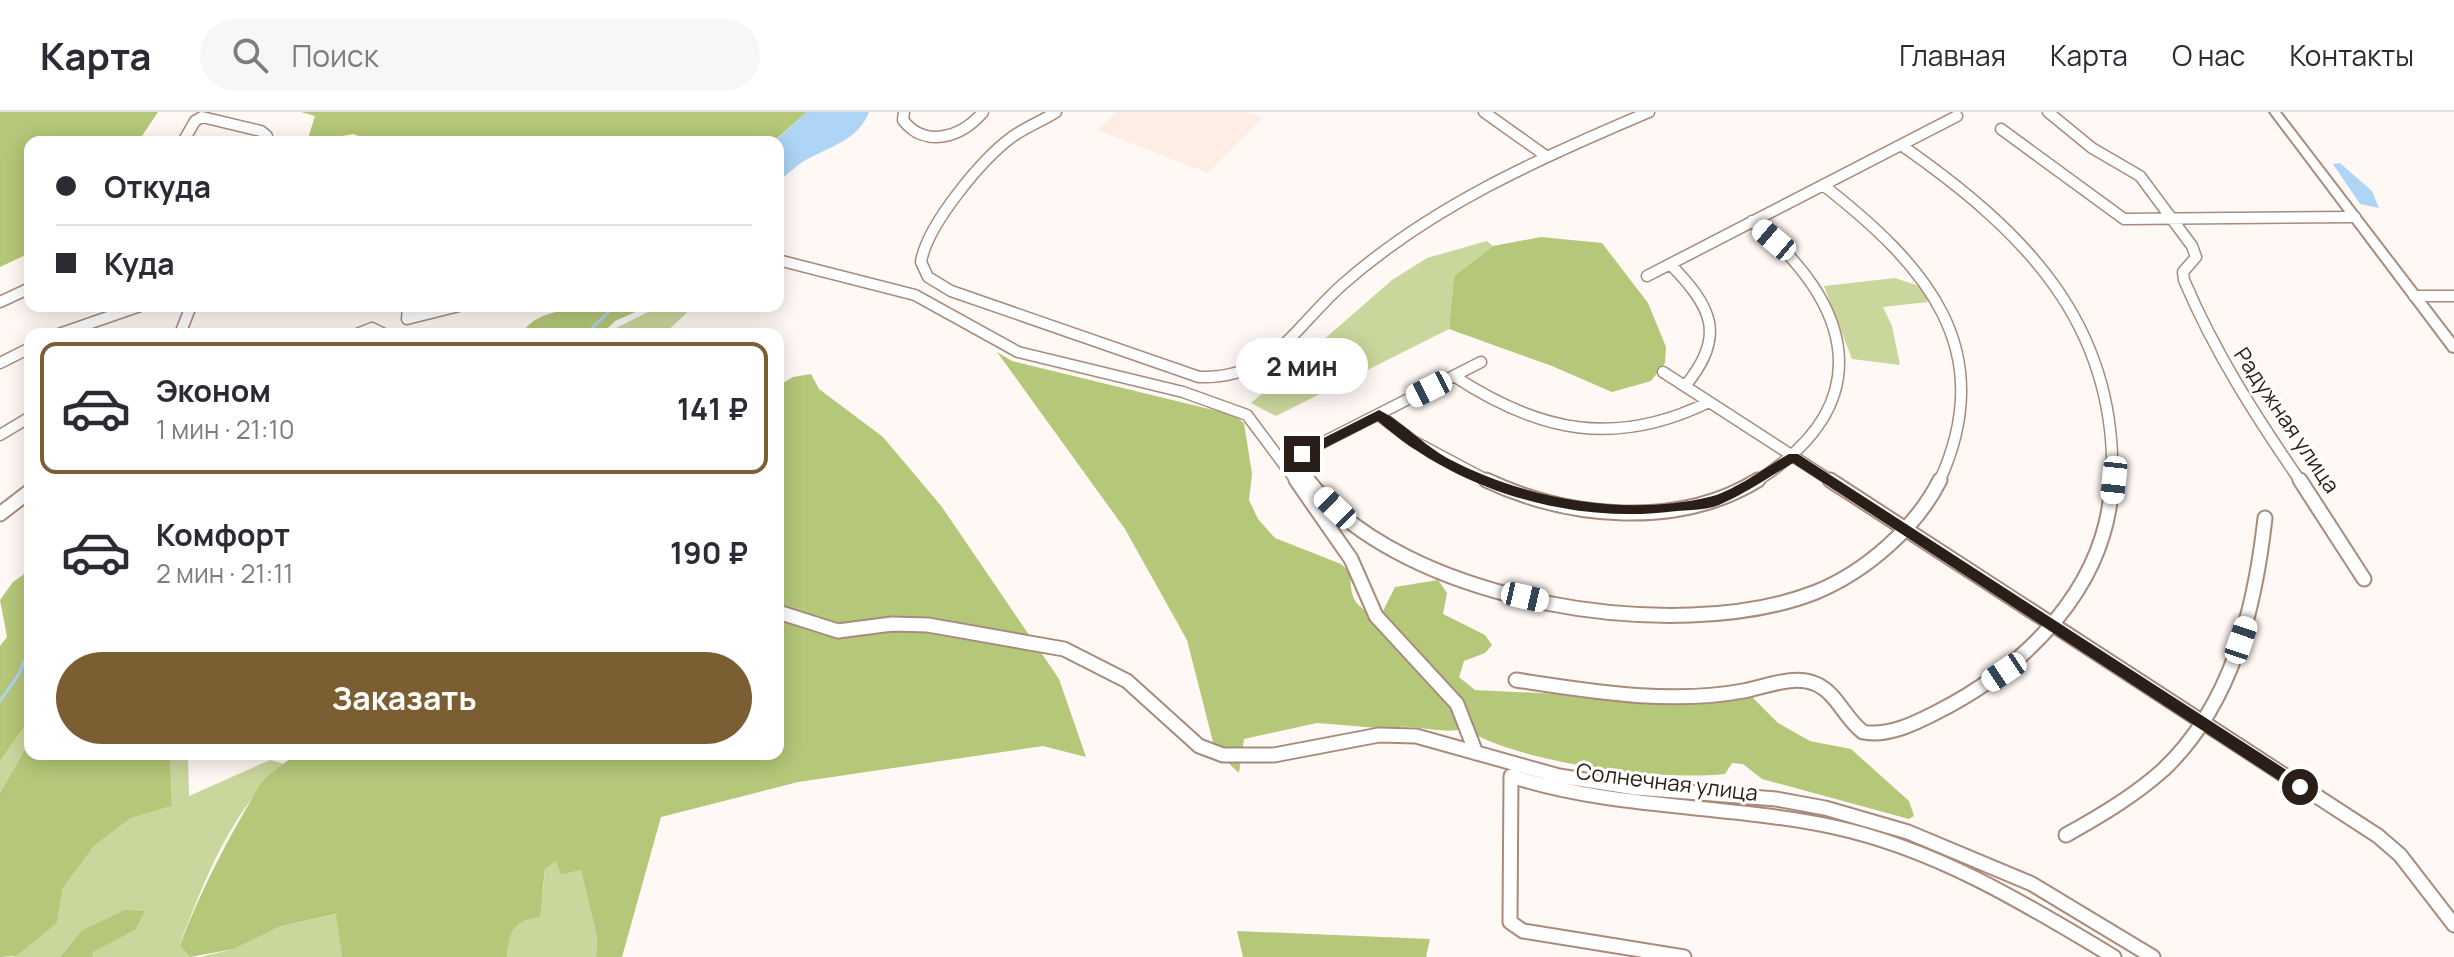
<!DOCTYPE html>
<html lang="ru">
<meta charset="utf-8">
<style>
body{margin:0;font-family:Manrope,sans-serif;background:#f7f7f7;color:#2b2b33;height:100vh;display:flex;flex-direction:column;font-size:30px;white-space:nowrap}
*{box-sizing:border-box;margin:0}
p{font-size:26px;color:#7c7c81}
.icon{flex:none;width:44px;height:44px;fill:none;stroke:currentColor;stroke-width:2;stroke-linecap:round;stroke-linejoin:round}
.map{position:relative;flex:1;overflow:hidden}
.side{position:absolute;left:24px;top:216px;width:760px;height:432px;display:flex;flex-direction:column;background:#fff;border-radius:16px;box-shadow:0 4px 20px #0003}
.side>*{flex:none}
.top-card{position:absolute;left:24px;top:24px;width:760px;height:176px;border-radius:16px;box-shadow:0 4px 20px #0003;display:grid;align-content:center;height:176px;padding:0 32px;background:#fff}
.end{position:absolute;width:36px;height:36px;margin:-18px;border:10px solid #2a1e18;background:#fff;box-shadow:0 0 0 4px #fff}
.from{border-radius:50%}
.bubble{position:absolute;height:56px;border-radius:28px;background:#fff;box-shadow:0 4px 20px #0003;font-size:26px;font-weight:700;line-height:56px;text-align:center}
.car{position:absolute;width:24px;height:48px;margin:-24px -12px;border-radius:10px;box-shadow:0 0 6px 2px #0007;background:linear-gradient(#fff 24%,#345 0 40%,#fff 0 76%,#345 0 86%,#fff 0)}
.top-card b{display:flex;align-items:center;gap:28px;height:76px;font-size:30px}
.top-card b+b{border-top:2px solid #e1e1e2}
.top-card i{width:20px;height:20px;background:#2b2b33}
ul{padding:14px 0 0;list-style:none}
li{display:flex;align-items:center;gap:24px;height:132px;margin:0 16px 12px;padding:0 16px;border:4px solid transparent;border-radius:16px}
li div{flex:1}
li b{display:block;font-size:30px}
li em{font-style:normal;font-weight:700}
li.selected{border-color:#7b5f32}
li>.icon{width:72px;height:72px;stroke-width:1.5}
.cta{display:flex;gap:16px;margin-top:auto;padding:16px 32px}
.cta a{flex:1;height:92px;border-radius:48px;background:#7b5f32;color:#fff;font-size:32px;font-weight:700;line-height:92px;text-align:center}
header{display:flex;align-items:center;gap:48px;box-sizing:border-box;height:112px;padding:0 40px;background:#fff;border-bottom:2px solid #e1e1e2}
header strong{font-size:38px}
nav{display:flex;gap:44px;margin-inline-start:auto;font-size:28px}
.search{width:560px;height:72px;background:#f7f7f7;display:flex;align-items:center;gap:20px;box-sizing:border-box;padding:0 28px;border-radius:44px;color:#7c7c81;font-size:30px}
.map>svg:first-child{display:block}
.built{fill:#fdede5}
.green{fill:#c9d79c}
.forest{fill:#b5c779}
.water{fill:#aed4f6}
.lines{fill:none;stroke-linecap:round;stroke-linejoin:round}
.stream{stroke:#aed4f6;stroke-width:3}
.minor-far1-casing{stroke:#a88b7b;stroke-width:13}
.minor-casing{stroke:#a88b7b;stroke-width:17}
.major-casing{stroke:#a88b7b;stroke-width:4}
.minor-far1{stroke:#fff;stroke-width:10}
.minor{stroke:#fff;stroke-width:13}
.major{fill:#fff;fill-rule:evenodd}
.route{fill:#2a1e18}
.labels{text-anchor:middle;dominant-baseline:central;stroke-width:6;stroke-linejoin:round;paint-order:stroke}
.street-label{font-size:22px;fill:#2a1e18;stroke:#fff}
</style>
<header>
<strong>Карта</strong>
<div class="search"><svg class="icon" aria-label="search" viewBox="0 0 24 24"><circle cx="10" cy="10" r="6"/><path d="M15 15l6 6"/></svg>Поиск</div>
<nav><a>Главная</a><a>Карта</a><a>О нас</a><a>Контакты</a></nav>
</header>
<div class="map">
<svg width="2454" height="845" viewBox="0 0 2454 845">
<rect width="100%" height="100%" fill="#fff8f5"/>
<path class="built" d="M1118 0H1246L1263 6 1208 61 1097 18Z"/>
<path class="green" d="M1487 129 1493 134 1454 164 1449 217 1276 304 1251 291 1392 168 1427 146Z
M1895 166 1922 175 1928 190 1883 195 1892 214 1900 253 1852 247 1824 174Z
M660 194H694L664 222H604Z
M30 607V628L0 681V649Z
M170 642H188L189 684 270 648 285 652C232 696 204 769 180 832L190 845H92V840L135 818 81 819 60 845H13L57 811 63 776 94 734 131 706 172 694Z
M556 748 581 758 597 825 596 845H507L508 823 543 780 545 757Z
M337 802 342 845H200L234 837 281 814Z"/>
<path class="forest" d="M0 0H158L138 30H30V141L0 155Z
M301 0H807L773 30H377L353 22 307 30 315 4Z
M1541 125 1602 131 1648 191 1666 235 1665 251 1651 269 1612 280 1552 254 1449 217 1454 164 1493 134Z
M581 194H649L615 209 602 222H522C533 201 560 200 581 194Z
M997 240 1012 249 1234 303 1244 311 1252 362 1249 388 1258 407 1275 426 1341 452 1351 461C1349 491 1358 494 1379 507L1395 475 1438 468 1447 481 1443 502 1485 523 1492 533 1485 541 1464 549 1459 565 1475 578 1689 588 1750 583 1778 611 1810 629 1851 637 1909 689 1914 704 1909 707 1762 667 1743 652 1732 651 1725 662C1655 669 1525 652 1464 617 1437 623 1410 610 1390 617L1317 611 1244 627 1239 661 1224 647 1213 630 1187 528 1125 417Z
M811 262 819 277 883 325 942 395 1059 567 1086 645 1043 634 798 670 661 705 622 845H596L597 825 581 758 561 762 556 749 545 757 540 805C514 808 508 820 507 845H342L336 802 281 814 234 837 190 845 180 833C201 777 228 727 258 676 265 663 284 653 295 642H778V274L793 265Z
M30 458V607L0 649V534L7 525 0 488 13 470Z
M30 628V642H170L172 694 131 706 94 734 63 776 57 811 16 844 0 845V681Z
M125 798 145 799 135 818 93 840 92 845H60L81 819Z
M1237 819 1430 827 1426 845H1243Z"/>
<path class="water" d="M807 0H869C858 29 828 35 804 49 795 55 786 63 778 70V30H774Z
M2340 51 2372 79 2379 96 2360 92 2333 52Z"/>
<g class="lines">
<path class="stream" d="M586 222 615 194
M0 589 19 562 30 536"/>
<defs>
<path id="minor-far1" d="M904 0 903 8C925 37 962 25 983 0
M1056 0C1042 9 1026 15 1012 25 982 47 927 113 921 150L928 165 951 179 1199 265C1272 267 1293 217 1342 173 1431 94 1540 46 1649 0
M1484 0 1546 44
M2048 0 2092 36 2140 64 2192 134 2196 145 2183 160 2184 168C2215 241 2256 305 2301 370
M2001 17 2124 107 2355 105
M183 30 195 9 202 5 261 19 267 24V30
M1901 33C2023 118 2118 211 2112 370
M1823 73C1924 152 2001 236 1939 370
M1752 109C1854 192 1880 293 1755 370
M778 148 915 183 1018 240 1183 280 1247 303 1297 370
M1670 152C1712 195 1727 224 1685 274
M1647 164 1957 4
M2414 184H2454
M0 190 30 176
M408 196 407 207 459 194
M59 222 140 194
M180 222 191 194
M357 222 372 216 384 222
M0 251 30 236
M1663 260 1833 370
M1454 264C1539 320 1615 336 1709 290
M1379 303 1413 329 1490 370
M0 323 30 305
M1309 370 1299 346 1308 338 1481 250"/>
<path id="minor" d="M1296 368 1351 447 1376 504 1457 592 1476 641
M1308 368C1401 491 1677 535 1816 480 1865 460 1916 416 1940 368
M1486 368C1569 407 1678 417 1758 368
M1830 368 2378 724 2400 743 2454 813
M2300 368 2364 467
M0 402 30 379
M778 500 838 519 892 512 928 513 1064 537 1127 569 1199 634 1223 643H1274L1379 623 1416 624 1559 664 1636 676 1776 687 1825 696 1908 720 2032 772 2153 845
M1516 568C1589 579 1670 593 1743 579 1766 575 1793 562 1816 572 1837 581 1845 607 1863 620 1888 625 1916 611 1939 599 2028 553 2108 474 2112 368
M2066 723C2100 704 2134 684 2163 658 2232 593 2255 496 2265 406
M1684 845 1523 819 1510 810 1511 664C1616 698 1727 692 1834 715 1936 737 2026 792 2114 845"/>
<path id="major" d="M2270 0H2280L2454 227V240L2450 239Z"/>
</defs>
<use href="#minor-far1" class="minor-far1-casing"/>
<use href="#minor" class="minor-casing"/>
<use href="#major" class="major-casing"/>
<use href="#minor-far1" class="minor-far1"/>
<use href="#minor" class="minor"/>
<use href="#major" class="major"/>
</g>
<path class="route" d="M1379 298C1399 307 1426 335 1449 347 1525 387 1625 405 1709 385 1733 380 1767 354 1789 342H1798L2305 670 2308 675 2300 681 2295 679 1793 351C1769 365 1745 382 1719 393 1707 398 1690 398 1677 399 1572 413 1457 379 1378 309L1307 345H1298V339Z"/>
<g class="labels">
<g class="street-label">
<text transform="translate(2287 308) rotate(56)">Радужная улица</text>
<text transform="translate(1667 670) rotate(7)">Солнечная улица</text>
</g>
</g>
</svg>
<i class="end from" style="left:2300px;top:675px"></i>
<i class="end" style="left:1302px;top:342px"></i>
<div class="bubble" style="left:1236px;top:226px;width:132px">2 мин</div>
<i class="car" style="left:1774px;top:128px;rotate:310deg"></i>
<i class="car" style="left:1429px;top:277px;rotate:243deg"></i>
<i class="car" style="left:2114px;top:368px;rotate:186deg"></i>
<i class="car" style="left:1335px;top:396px;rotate:314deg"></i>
<i class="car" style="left:1525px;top:485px;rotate:103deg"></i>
<i class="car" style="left:2241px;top:528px;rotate:19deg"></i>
<i class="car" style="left:2004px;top:560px;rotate:236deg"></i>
<div class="top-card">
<b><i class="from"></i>Откуда</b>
<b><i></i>Куда</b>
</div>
<section class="side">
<ul>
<li class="selected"><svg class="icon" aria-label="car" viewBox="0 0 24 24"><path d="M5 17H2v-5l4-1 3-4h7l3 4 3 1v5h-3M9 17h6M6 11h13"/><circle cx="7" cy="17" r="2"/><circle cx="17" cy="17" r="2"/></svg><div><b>Эконом</b><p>1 мин · 21:10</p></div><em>141 ₽</em></li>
<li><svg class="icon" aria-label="car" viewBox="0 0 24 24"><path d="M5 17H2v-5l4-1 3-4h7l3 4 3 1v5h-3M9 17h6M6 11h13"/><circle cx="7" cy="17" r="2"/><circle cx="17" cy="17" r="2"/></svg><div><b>Комфорт</b><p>2 мин · 21:11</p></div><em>190 ₽</em></li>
</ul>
<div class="cta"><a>Заказать</a></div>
</section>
</div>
